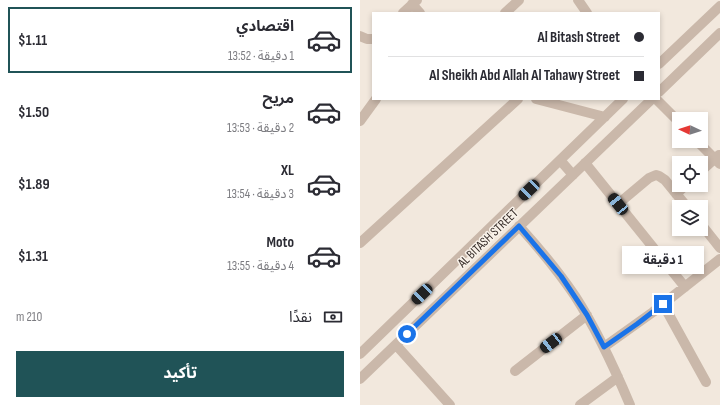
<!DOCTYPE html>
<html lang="ar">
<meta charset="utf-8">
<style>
body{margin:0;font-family:"Sofia Sans Condensed","Noto Sans Arabic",sans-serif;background:#f7f7f7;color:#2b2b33;direction:rtl;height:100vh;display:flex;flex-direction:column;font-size:15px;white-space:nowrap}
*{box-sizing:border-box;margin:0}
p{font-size:13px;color:#7c7c81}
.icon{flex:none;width:22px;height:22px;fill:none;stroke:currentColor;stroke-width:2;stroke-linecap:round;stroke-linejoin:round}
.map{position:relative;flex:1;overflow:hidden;direction:ltr}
.drawer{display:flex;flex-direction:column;background:#fff;width:360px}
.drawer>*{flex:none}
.guide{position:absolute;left:12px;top:12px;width:288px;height:88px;border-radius:0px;box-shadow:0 2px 6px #0003;direction:rtl;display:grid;align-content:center;height:88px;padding:0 16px;background:#fff}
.needle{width:26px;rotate:274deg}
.buttons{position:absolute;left:312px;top:112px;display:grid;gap:8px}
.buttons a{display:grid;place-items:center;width:36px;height:36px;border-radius:0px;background:#fff;box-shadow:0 2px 6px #0003;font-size:20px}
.end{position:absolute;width:18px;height:18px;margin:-9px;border:5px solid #1a73e8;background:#fff;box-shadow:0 0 0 2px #fff}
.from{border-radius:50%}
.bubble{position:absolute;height:28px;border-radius:0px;background:#fff;box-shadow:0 2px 6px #0003;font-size:13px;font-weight:700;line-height:28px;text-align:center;direction:rtl}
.car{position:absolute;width:12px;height:24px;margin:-12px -6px;border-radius:5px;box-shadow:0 0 3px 1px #0007;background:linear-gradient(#222 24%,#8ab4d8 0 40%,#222 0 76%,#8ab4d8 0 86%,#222 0)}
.guide b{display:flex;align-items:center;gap:14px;height:38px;font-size:15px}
.guide b+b{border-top:1px solid #e1e1e2}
.guide i{width:10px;height:10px;background:#2b2b33}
ul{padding:7px 0 0;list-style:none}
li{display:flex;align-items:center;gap:12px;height:66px;margin:0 8px 6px;padding:0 8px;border:2px solid transparent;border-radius:0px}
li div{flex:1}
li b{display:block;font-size:15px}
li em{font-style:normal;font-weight:700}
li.current{border-color:#205357}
li>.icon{width:36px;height:36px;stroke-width:1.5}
.pay{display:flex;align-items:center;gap:10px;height:44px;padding:0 16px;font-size:15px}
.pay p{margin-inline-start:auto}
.action{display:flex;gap:8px;margin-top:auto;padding:8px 16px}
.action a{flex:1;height:46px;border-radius:0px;background:#205357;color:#fff;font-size:16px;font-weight:700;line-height:46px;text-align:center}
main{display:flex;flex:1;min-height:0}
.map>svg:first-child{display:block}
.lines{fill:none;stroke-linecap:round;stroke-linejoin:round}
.minor{stroke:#cab8aa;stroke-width:10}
.route{stroke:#1a73e8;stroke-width:5}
.labels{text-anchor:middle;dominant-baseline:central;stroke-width:3;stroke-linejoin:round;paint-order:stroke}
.street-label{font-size:13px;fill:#372d29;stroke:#f9f2ea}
</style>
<main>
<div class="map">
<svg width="360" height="405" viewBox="0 0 360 405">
<rect width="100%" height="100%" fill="#f2e8dd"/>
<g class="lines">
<path class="minor" d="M218 0 227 13
M52 4 60 13
M43 13 57 0
M145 13 159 0
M0 36 7 39H13
M299 64 360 6
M299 92 360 33
M176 99 245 117
M296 99 319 122
M0 121 16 99
M337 141 360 164
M200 160 213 175
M225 163 325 287
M341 171 359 155
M316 194 326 185
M258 204 289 178 296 175 299 176 305 180 327 207
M341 224 360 248
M159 226C179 248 198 271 215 296 237 330 254 367 270 405
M0 243 158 99
M303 304 346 382
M36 345 90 405
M244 347 293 312 360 259
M0 354 263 99
M155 371 227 315
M0 379 292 99
M220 405 258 377"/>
</g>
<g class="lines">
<path class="route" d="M47 334 159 226 201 276 227 315 244 347 277 324 303 304"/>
</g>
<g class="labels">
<g class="street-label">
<text transform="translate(128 238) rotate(-44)">AL BITASH STREET</text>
</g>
</g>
</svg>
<div class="buttons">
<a><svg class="needle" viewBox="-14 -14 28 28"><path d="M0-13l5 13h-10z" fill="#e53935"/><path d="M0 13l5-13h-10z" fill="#7c7c81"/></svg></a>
<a><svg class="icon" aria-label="locate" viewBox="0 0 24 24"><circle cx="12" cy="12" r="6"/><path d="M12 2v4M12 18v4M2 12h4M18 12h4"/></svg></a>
<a><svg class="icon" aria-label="layers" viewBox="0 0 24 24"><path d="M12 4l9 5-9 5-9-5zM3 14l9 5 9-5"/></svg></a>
</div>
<i class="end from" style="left:47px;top:334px"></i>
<i class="end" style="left:303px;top:304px"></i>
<div class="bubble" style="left:262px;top:246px;width:82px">1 دقيقة</div>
<i class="car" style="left:169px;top:190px;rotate:226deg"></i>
<i class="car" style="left:258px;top:204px;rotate:321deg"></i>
<i class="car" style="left:62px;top:294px;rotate:226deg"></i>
<i class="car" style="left:191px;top:343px;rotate:232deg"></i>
<div class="guide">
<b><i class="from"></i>Al Bitash Street</b>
<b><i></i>Al Sheikh Abd Allah Al Tahawy Street</b>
</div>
</div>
<section class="drawer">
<ul>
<li class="current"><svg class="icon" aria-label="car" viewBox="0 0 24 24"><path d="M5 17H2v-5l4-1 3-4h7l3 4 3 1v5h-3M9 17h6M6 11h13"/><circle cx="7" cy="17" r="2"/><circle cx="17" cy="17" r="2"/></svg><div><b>اقتصادي</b><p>1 دقيقة · 13:52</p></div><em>$1.11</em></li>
<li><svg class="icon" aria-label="car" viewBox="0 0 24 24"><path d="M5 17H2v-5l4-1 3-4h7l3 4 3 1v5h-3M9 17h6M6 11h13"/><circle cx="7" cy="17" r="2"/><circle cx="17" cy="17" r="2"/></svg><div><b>مريح</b><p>2 دقيقة · 13:53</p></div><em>$1.50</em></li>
<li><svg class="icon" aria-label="car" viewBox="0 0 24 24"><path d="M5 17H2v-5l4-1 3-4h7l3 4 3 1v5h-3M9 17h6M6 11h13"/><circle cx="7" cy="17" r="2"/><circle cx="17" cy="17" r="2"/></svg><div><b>XL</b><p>3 دقيقة · 13:54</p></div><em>$1.89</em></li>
<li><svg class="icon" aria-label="car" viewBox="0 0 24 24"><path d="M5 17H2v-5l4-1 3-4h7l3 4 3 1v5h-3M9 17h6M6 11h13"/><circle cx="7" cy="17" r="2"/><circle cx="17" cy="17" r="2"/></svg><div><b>Moto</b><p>4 دقيقة · 13:55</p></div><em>$1.31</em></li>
</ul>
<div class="pay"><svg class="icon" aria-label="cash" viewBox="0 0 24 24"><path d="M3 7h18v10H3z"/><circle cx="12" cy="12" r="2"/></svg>نقدًا<p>210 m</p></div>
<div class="action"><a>تأكيد</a></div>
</section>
</main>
